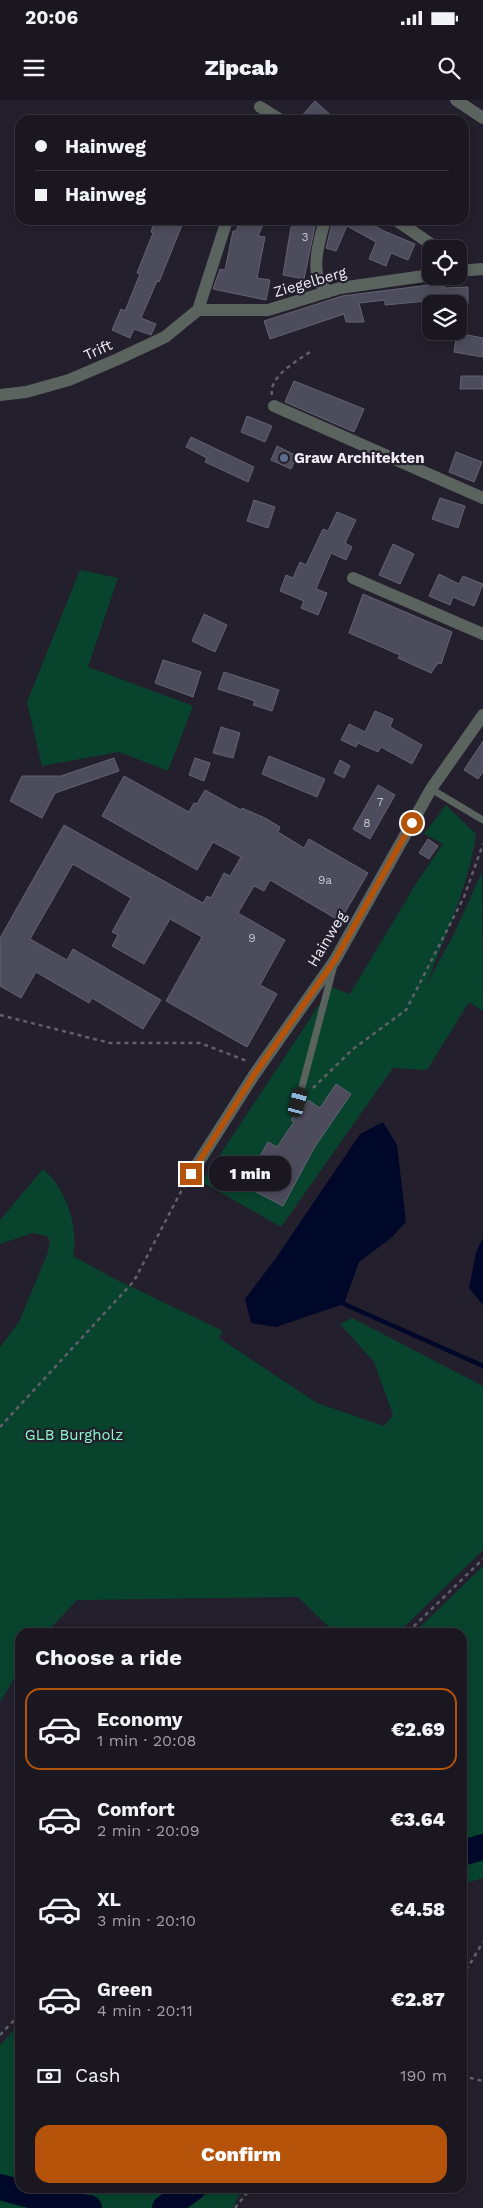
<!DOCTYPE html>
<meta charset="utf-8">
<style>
body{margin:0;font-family:"Work Sans",sans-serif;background:#27242e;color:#f1f3f6;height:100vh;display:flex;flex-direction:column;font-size:19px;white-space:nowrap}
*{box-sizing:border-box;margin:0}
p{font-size:16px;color:#9f9fa5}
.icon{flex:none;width:28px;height:28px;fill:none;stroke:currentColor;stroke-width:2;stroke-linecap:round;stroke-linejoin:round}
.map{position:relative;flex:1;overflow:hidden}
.sheet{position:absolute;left:15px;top:1528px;width:452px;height:565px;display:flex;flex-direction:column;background:#1a1721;border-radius:15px;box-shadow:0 2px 8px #0003,0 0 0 1px #38363f}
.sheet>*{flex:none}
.top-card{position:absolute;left:15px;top:15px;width:454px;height:110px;border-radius:15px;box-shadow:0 2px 8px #0003,0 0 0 1px #38363f;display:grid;align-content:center;height:110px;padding:0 20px;background:#1a1721}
.tools{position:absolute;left:422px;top:140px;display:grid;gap:10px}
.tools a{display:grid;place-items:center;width:45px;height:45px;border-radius:10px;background:#1a1721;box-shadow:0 2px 8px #0003,0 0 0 1px #38363f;font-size:25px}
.end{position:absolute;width:22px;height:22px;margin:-11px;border:6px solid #b45309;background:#fff;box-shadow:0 0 0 2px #fff}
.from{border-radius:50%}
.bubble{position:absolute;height:35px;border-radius:15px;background:#1a1721;box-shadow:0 2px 8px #0003,0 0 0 1px #38363f;font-size:16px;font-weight:800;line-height:35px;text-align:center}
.car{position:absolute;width:15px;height:30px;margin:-15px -8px;border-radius:6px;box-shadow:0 0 4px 1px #0007;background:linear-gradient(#222 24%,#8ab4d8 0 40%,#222 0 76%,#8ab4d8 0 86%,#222 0)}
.top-card b{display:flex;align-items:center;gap:18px;height:48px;font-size:19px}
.top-card b+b{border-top:1px solid #38363f}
.top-card i{width:12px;height:12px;background:#f1f3f6}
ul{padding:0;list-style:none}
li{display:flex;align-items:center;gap:15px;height:82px;margin:0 10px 8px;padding:0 10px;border:2px solid transparent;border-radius:15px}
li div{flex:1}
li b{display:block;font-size:19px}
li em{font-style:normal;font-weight:800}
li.active{border-color:#b45309}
li>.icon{width:45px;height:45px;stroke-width:1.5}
h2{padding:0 20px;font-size:22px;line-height:60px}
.pay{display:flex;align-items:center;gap:12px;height:55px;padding:0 20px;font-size:19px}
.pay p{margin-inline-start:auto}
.cta{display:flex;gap:10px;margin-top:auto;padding:10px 20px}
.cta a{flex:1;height:58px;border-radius:15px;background:#b45309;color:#fff;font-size:20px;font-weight:800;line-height:58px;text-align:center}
.status{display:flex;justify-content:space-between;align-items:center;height:35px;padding:0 25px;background:#1a1721;direction:ltr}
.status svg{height:14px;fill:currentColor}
header{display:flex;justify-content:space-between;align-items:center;height:65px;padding:0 20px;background:#1a1721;font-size:22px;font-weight:800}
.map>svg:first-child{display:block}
.green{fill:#08432e}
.water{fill:#00082a}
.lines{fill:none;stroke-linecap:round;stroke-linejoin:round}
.stream{stroke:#00082a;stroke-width:4.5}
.river{stroke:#00082a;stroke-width:26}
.building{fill:#4c4c5c;stroke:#636374}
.path{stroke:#63606b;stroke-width:2.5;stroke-dasharray:4 4;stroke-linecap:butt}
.service{stroke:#5b635f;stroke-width:7}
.minor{stroke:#5b635f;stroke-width:12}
.route{stroke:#b45309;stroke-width:6}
.service-dot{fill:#5c6f8a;stroke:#231f2c;stroke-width:2}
.labels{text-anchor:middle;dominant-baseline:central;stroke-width:4.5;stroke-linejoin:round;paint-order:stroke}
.number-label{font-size:12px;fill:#c6c3ce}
.street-label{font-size:15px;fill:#eeebf4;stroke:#231f2c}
.poi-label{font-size:15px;font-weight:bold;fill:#eeebf4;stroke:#231f2c;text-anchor:start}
.park-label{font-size:15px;fill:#8af9c9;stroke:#231f2c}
</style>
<div class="status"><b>20:06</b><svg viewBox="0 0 49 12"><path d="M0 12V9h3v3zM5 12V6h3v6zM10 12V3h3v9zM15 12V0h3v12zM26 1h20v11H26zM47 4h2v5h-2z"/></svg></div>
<header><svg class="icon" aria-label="menu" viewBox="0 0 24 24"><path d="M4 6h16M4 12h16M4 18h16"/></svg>Zipcab<svg class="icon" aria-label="search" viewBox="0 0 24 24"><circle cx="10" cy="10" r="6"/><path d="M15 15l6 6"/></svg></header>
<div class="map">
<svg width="483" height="2108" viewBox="0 0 483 2108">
<rect width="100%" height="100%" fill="#231f2c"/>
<path class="green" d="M80 470 118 478 88 567 193 606 168 671 119 652 42 666 27 602Z
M446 705 476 734C470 781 444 840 426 885L453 836 482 772 483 911 469 902 427 970 393 968 281 1127 202 1082 331 887 350 894 417 782 443 744 424 734Z
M43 1069C66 1088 79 1127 73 1156L115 1179 223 1231 219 1238 317 1303 384 1326 393 1315 374 1262 340 1224 352 1218 483 1286V1450L399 1532H334L298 1497 77 1500 47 1532H20V1569L0 1602V1247L19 1222 48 1152 50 1141 47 1136 33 1133 0 1144V1120Z
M483 1466V1778L463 1784 462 1532H415Z
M20 1924V2088H242L233 2108H0V1945Z"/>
<path class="water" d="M383 1022 397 1045 406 1122 391 1138 359 1162 344 1204 276 1227 251 1223 245 1199 276 1158 360 1034Z
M483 1138V1205L469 1188 476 1152Z"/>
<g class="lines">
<path class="stream" d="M341 1200 344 1204 483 1266"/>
<path class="river" d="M462 1753 483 1747
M0 2087 71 2106 89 2108
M165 2108 193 2088"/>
</g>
<path class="building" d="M315 1 336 20H298Z
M155 120H184L159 182 157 181 141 218 156 224 151 235 134 229 130 238 112 230 121 209 125 211 140 174 137 173 153 133 151 132Z
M240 120H265L258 136 265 137 257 178 270 180 266 200 213 189 220 169 225 170 233 131H236Z
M333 120H364L384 131 415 144 408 160 391 153 386 166 369 159 376 142 347 126 336 151 326 148Z
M297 123 315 126 304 179 283 175 291 127H296Z
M445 183 444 188 468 187V204H427V201L385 205V200L359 203 364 222H346L344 214 270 239 264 221 342 196Z
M457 233 483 238V257L454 252Z
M461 276H483V289H460Z
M294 281 364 309 354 332 285 302Z
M247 316 272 326 265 342 241 332Z
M191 337 254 367 248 382 205 362 207 358 186 347Z
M277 346 297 356 291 369 271 360Z
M456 352 482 362 474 382 449 372Z
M440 398 465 406 458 428 432 419Z
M254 400 275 407 268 428 247 421Z
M337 412 356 420 345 443 352 447 346 460 331 453 316 489 327 493 318 515 301 508 304 501 280 491 286 475 293 478 300 462 306 465 323 429 328 431Z
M393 444 414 454 400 484 379 475Z
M439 474 459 484 463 476 483 484 474 506 453 497 450 505 429 496Z
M363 494 452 532 441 564 438 563 431 573 398 558 400 555 349 533Z
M204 514 227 525 215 552 192 541Z
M163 560 201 572 193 597 155 583Z
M224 572 279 590 272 611 253 605 255 601 218 589Z
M375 611 393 619 390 627 422 645 412 664 381 647 378 652 358 643 356 647 341 640 349 624 365 632Z
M221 627 240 633 233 658 213 653Z
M483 641V672L478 679 464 670Z
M269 656 325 679 317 697 262 674Z
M114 658 119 671 55 693 42 718 10 701 22 676H61Z
M195 658 210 663 204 681 189 675Z
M340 660 350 666 344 678 334 673Z
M124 676 189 712 194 703 197 704 205 690 241 710 242 708 265 718 280 727 278 732 304 748 309 739 368 773 340 821 270 780 264 791 254 786 238 813 285 840 260 885 277 894 247 947 166 901 202 837 170 819 144 864 112 846 118 835 112 832 131 798 73 764 30 839 67 860 73 849 161 900 143 929 92 898 89 903 36 872 21 898 0 886V838L64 725 203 803 207 796 211 798 224 773 230 776 241 757 213 742 197 770 102 716Z
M378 685 395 695 370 739 353 729Z
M428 739 438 746 429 759 419 753Z
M336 984 351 994 314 1048 283 1106 256 1092 272 1062 260 1056 268 1042 277 1047 294 1022 291 1020 300 1007 303 1008 308 1000 320 1008Z"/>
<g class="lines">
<path class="path" d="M272 295C268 276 300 259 313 250
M0 915 110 943H200L247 961
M313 988 353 949 406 910 464 797 483 744
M0 1327 134 1181 185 1084
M408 1532 483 1459
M462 1877 483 1842
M0 1935 20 1914
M462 1976 483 1981
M235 2108 251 2088"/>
<path class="service" d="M431 689 483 720
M298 1002 333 869"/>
<path class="minor" d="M456 0 483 18
M260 7 281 20
M325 120C320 138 313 161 318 179 319 184 325 188 328 192
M396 120 438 149
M459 171 483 169
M198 210H268L340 188 431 175
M198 210 227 120
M0 295 26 292 69 280 118 259 165 237 198 210
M274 306 483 398
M353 478 483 534
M191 1074 254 975 335 860 431 689 483 615"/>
</g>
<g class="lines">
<path class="route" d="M191 1074 254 975 335 860 412 723"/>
</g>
<circle class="service-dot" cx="284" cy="358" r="5"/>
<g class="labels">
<g class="number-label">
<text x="305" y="137">3</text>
<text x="380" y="702">7</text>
<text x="367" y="723">8</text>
<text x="325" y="780">9a</text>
<text x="252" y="838">9</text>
</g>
<g class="street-label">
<text transform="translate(310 182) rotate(-16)">Ziegelberg</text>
<text transform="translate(98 250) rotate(-24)">Trift</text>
<text transform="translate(327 839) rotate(-59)">Hainweg</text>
</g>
<g class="poi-label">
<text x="294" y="358">Graw Architekten</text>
</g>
<g class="park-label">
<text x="74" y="1335">GLB Burgholz</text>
</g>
</g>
</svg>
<div class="tools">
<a><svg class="icon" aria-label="locate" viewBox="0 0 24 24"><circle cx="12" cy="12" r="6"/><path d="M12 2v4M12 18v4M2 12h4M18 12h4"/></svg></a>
<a><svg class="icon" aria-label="layers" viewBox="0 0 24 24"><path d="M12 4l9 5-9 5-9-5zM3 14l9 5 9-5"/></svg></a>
</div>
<i class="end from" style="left:412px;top:723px"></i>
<i class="end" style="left:191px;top:1074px"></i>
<div class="bubble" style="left:209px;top:1056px;width:82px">1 min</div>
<i class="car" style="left:298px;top:1002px;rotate:15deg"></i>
<div class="top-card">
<b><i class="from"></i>Hainweg</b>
<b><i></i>Hainweg</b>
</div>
<section class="sheet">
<h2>Choose a ride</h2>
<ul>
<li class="active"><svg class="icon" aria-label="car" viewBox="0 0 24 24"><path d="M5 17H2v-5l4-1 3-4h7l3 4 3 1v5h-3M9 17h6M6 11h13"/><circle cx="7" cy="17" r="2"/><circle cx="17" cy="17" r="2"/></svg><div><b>Economy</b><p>1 min · 20:08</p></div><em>€2.69</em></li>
<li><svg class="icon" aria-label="car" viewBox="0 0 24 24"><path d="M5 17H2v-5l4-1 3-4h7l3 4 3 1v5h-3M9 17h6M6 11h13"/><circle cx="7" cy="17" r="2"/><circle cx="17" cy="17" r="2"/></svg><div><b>Comfort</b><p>2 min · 20:09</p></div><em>€3.64</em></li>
<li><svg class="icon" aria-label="car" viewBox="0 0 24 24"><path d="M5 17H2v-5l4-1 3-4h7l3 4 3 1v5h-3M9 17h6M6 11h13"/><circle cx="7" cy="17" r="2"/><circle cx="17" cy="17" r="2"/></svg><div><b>XL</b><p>3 min · 20:10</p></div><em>€4.58</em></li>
<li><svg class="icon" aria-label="car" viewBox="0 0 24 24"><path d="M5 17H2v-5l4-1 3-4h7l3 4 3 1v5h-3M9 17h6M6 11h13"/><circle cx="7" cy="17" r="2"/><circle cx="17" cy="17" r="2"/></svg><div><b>Green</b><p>4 min · 20:11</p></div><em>€2.87</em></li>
</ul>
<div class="pay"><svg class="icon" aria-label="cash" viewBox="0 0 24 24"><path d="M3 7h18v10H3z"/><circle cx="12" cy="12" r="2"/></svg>Cash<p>190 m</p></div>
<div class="cta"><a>Confirm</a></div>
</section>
</div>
